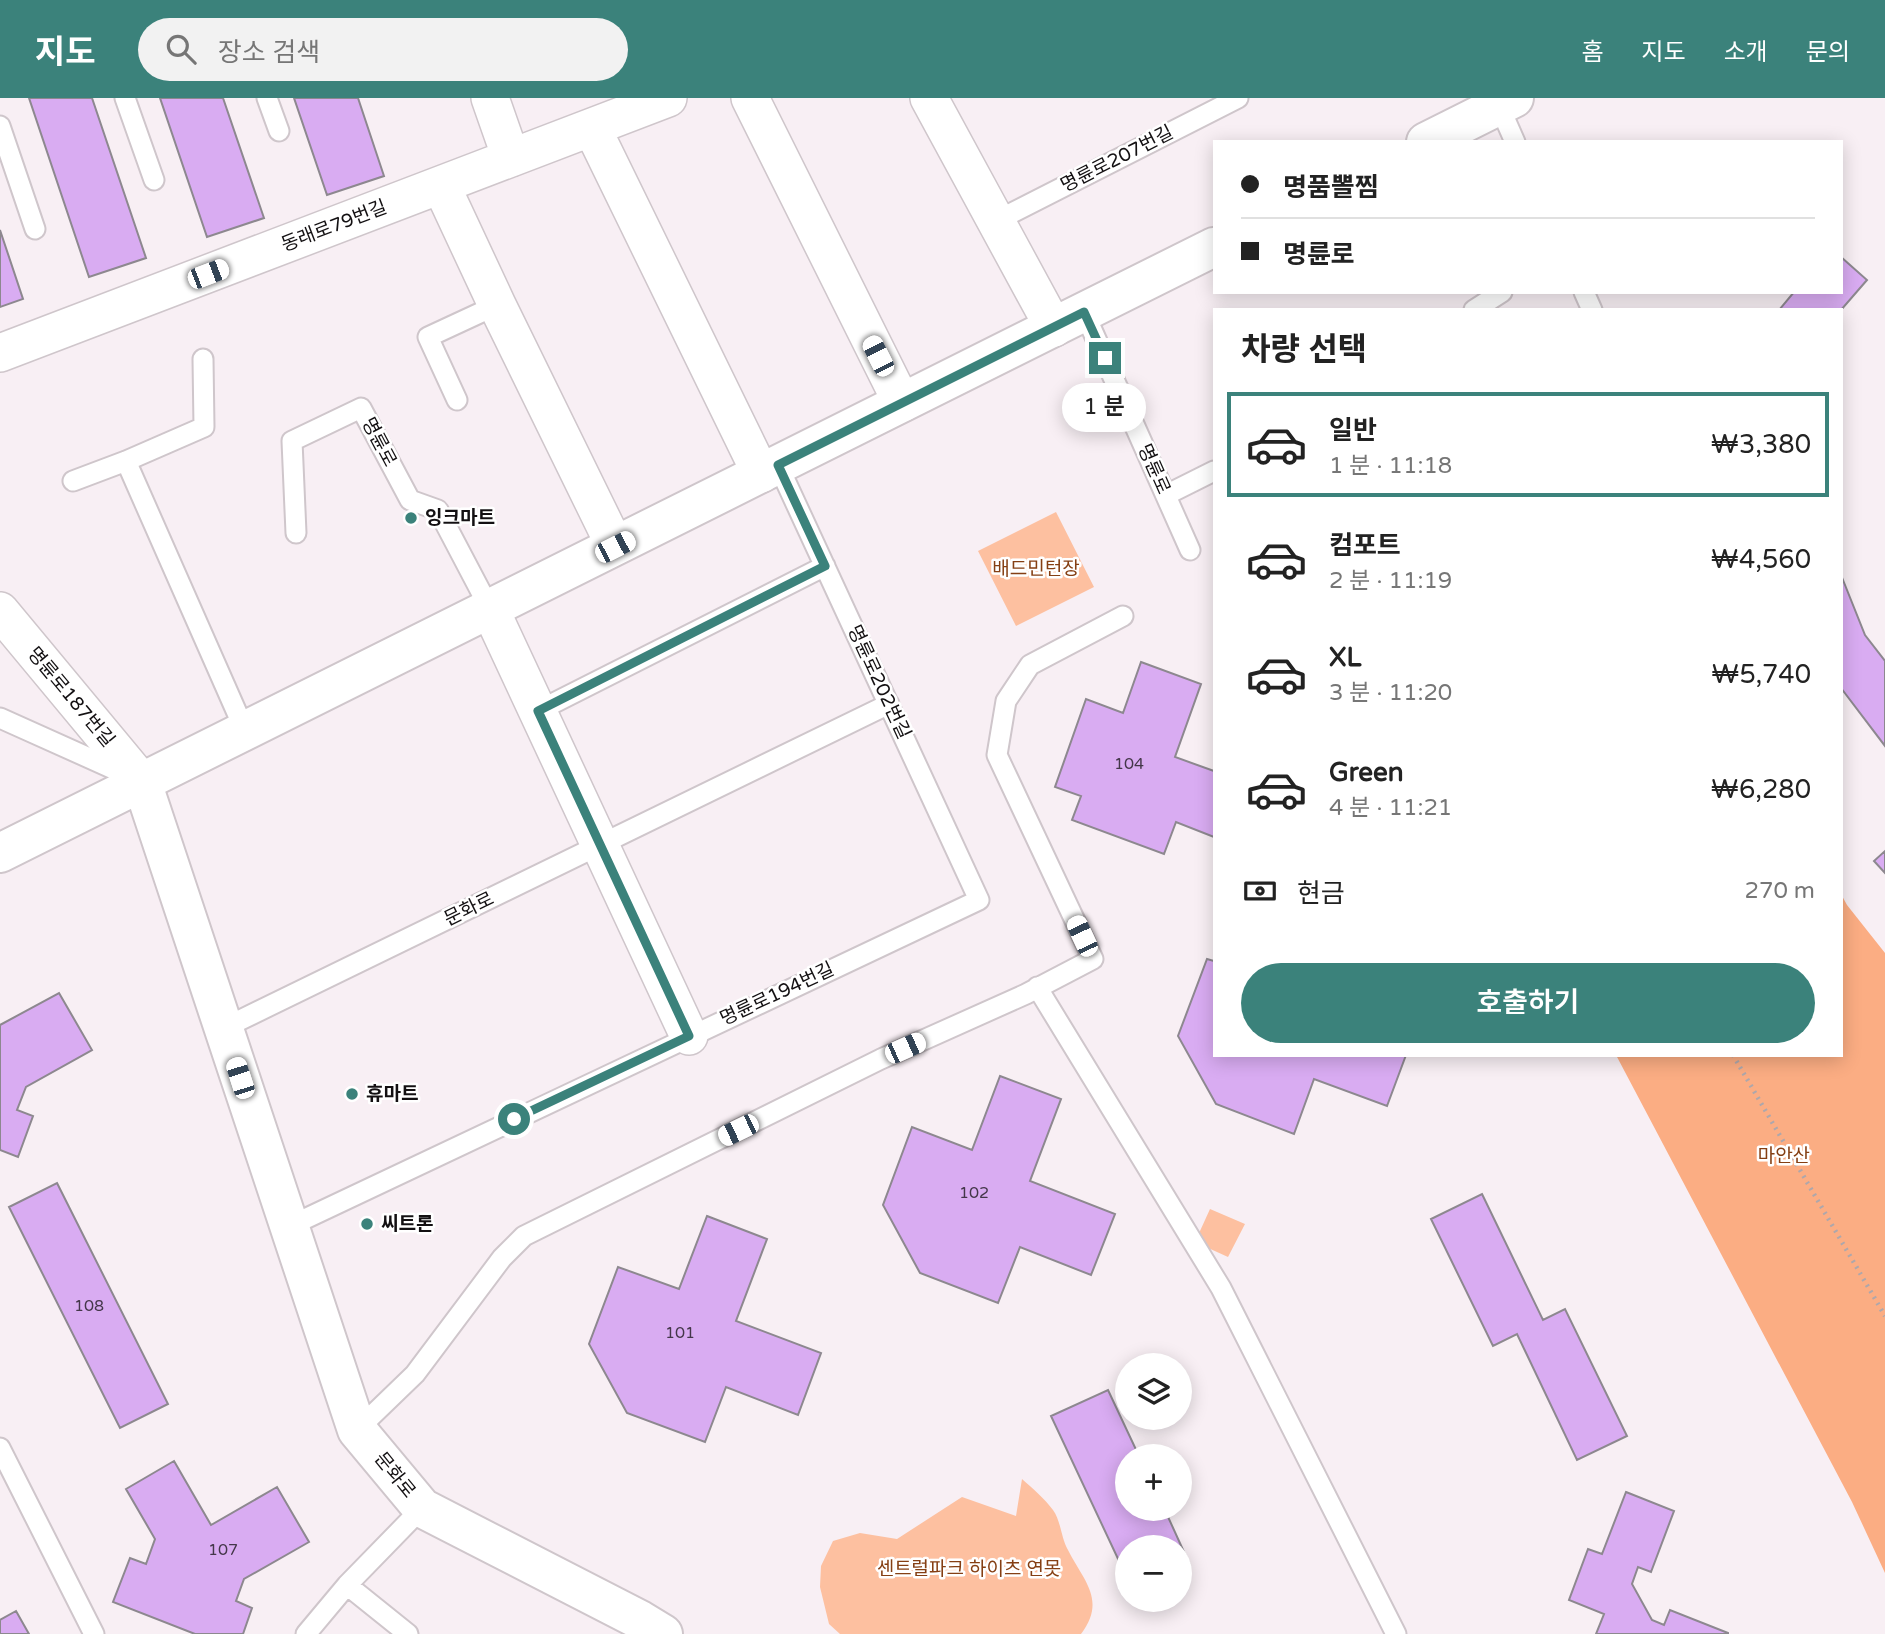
<!DOCTYPE html>
<html lang="ko">
<meta charset="utf-8">
<style>
body{margin:0;font-family:"Varela Round","Noto Sans KR",sans-serif;background:#f2f2f2;color:#222;height:100vh;display:flex;flex-direction:column;font-size:26px;white-space:nowrap}
*{box-sizing:border-box;margin:0}
p{font-size:23px;color:#767676}
.icon{flex:none;width:38px;height:38px;fill:none;stroke:currentColor;stroke-width:2;stroke-linecap:round;stroke-linejoin:round}
.map{position:relative;flex:1;overflow:hidden}
.details{position:absolute;left:1213px;top:210px;width:630px;height:749px;display:flex;flex-direction:column;background:#fff;border-radius:0px;box-shadow:0 4px 18px #0003}
.details>*{flex:none}
.hud{position:absolute;left:1213px;top:42px;width:630px;height:154px;border-radius:0px;box-shadow:0 4px 18px #0003;display:grid;align-content:center;height:154px;padding:0 28px;background:#fff}
.tools{position:absolute;left:1115px;top:1255px;display:grid;gap:14px}
.tools a{display:grid;place-items:center;width:77px;height:77px;border-radius:50%;background:#fff;box-shadow:0 4px 18px #0003;font-size:35px}
.end{position:absolute;width:32px;height:32px;margin:-16px;border:9px solid #3b827b;background:#fff;box-shadow:0 0 0 4px #fff}
.from{border-radius:50%}
.bubble{position:absolute;height:49px;border-radius:24px;background:#fff;box-shadow:0 4px 18px #0003;font-size:23px;font-weight:600;line-height:49px;text-align:center}
.car{position:absolute;width:21px;height:42px;margin:-21px -10px;border-radius:9px;box-shadow:0 0 5px 2px #0007;background:linear-gradient(#fff 24%,#345 0 40%,#fff 0 76%,#345 0 86%,#fff 0)}
.hud b{display:flex;align-items:center;gap:24px;height:66px;font-size:26px}
.hud b+b{border-top:2px solid #e0e0e0}
.hud i{width:18px;height:18px;background:#222}
ul{padding:0;list-style:none}
li{display:flex;align-items:center;gap:21px;height:105px;margin:0 14px 10px;padding:0 14px;border:4px solid transparent;border-radius:0px}
li div{flex:1}
li b{display:block;font-size:26px}
li em{font-style:normal;font-weight:600}
li.active{border-color:#3b827b}
li>.icon{width:63px;height:63px;stroke-width:1.5}
h2{padding:0 28px;font-size:32px;line-height:84px}
.pay{display:flex;align-items:center;gap:18px;height:77px;padding:0 28px;font-size:26px}
.pay p{margin-inline-start:auto}
.cta{display:flex;gap:14px;margin-top:auto;padding:14px 28px}
.cta a{flex:1;height:80px;border-radius:42px;background:#3b827b;color:#fff;font-size:28px;font-weight:600;line-height:80px;text-align:center}
header{display:flex;align-items:center;gap:42px;box-sizing:border-box;height:98px;padding:0 35px;background:#3b827b;color:#fff}
header strong{font-size:33px}
nav{display:flex;gap:38px;margin-inline-start:auto;font-size:24px}
.search{width:490px;height:63px;background:#f2f2f2;display:flex;align-items:center;gap:18px;box-sizing:border-box;padding:0 24px;border-radius:38px;color:#767676;font-size:26px}
.map>svg:first-child{display:block}
.green{fill:#fdc0a0}
.forest{fill:#fbad83}
.building{fill:#d9acf2;stroke:#8d888f;stroke-width:2}
.lines{fill:none;stroke-linecap:round;stroke-linejoin:round}
.service-casing{stroke:#cfc6cb;stroke-width:23}
.minor-casing{stroke:#cfc6cb;stroke-width:40}
.tertiary-casing{stroke:#cfc6cb;stroke-width:42}
.secondary-casing{stroke:#cfc6cb;stroke-width:42}
.path{stroke:#aea7ab;stroke-width:4.5;stroke-dasharray:2 5;stroke-linecap:butt}
.service{stroke:#fff;stroke-width:19}
.minor{stroke:#fff;stroke-width:37}
.tertiary{stroke:#fff;stroke-width:38}
.secondary{stroke:#fff;stroke-width:38}
.route{stroke:#3b827b;stroke-width:9}
.poi-dot{fill:#3b827b;stroke:#fff;stroke-width:2.5}
.labels{text-anchor:middle;dominant-baseline:central;stroke-width:5;stroke-linejoin:round;paint-order:stroke}
.number-label{font-size:16px;fill:#44374a}
.street-label{font-size:19px;fill:#131012;stroke:#fff}
.poi-label{font-size:19px;font-weight:bold;fill:#131012;stroke:#fff;text-anchor:start}
.park-label{font-size:19px;fill:#853f13;stroke:#fff}
</style>
<header>
<strong>지도</strong>
<div class="search"><svg class="icon" aria-label="search" viewBox="0 0 24 24"><circle cx="10" cy="10" r="6"/><path d="M15 15l6 6"/></svg>장소 검색</div>
<nav><a>홈</a><a>지도</a><a>소개</a><a>문의</a></nav>
</header>
<div class="map">
<svg width="1885" height="1536" viewBox="0 0 1885 1536">
<rect width="100%" height="100%" fill="#f8eff4"/>
<path class="green" d="M1056 414 1094 489 1016 528 978 453Z
M1210 1111 1245 1126 1228 1159 1195 1144Z
M1022 1381C1032 1390 1045 1401 1053 1412 1061 1423 1061 1440 1068 1452 1083 1482 1107 1502 1081 1536H840L829 1526 820 1489 821 1468 833 1443 860 1435 897 1441 962 1399 1016 1418Z"/>
<path class="forest" d="M1841 796 1847 807 1885 855V1475L1852 1404 1616 957H1841Z"/>
<path class="building" d="M29 0H92L146 160 89 179Z
M160 0H223L264 120 207 139Z
M294 0H358L384 78 327 97Z
M0 132 23 201 0 209Z
M1841 159 1867 182 1841 212H1779L1794 194H1841Z
M1841 477 1865 537 1885 563V648L1841 590Z
M1141 564 1201 586 1175 659 1214 673V739L1176 724 1164 756 1072 722 1081 698 1055 689 1086 601 1123 615Z
M1885 753V775L1874 763Z
M1207 861 1214 863V957H1406L1387 1008 1314 981 1294 1036 1216 1006 1178 938Z
M59 895 92 952 26 989 17 1012 33 1018 18 1059 0 1052V927Z
M1000 978 1061 1001 1030 1083 1115 1116 1091 1177 1020 1149 998 1205 920 1175 883 1107 912 1029 972 1052Z
M57 1085 168 1306 120 1330 9 1109Z
M1482 1096 1543 1222 1565 1211 1627 1338 1577 1362 1517 1236 1493 1248 1431 1121Z
M707 1118 767 1141 736 1223 821 1255 798 1317 726 1289 705 1344 627 1315 589 1246 618 1169 679 1191Z
M1108 1292 1139 1358H1127V1410H1164L1189 1465 1180 1469V1449H1127V1480L1051 1318Z
M174 1363 211 1427 277 1389 309 1444 244 1481 236 1503 252 1510 243 1536H195L113 1504 130 1460 146 1466 155 1441 126 1391Z
M1626 1394 1674 1413 1651 1474 1638 1469 1632 1486 1652 1522 1664 1527 1670 1512 1728 1535V1536H1596L1604 1516 1569 1502 1588 1451 1602 1456Z
M16 1513 29 1536H0V1522Z"/>
<g class="lines">
<defs>
<path id="service" d="M125 0 154 82
M267 0 279 33
M1497 3 1515 44
M0 28 35 131
M996 123 1238 0
M1584 194 1592 212
M1474 212 1502 194
M1084 214 1190 452
M457 302 428 239 497 207
M126 363 245 633
M73 383 126 363 204 329 203 261
M1166 397 1214 373
M296 435 292 343 361 310 410 402 438 412 490 511
M538 613 825 468
M0 620 127 677
M1037 889 1221 1190 1396 1536
M224 930 889 606
M290 1128 979 802 778 367
M357 1332 415 1276 502 1160 524 1138 881 961 1026 896 1093 861 997 657 1006 603 1030 567 1123 518
M0 1350 94 1536
M347 1487 408 1536
M306 1536 347 1487 422 1410"/>
<path id="minor" d="M490 0 511 60
M750 0 902 305
M929 0 1054 230
M592 30 761 376
M441 87 497 207 615 448
M0 255 668 0
M490 511 689 938
M0 513 142 684"/>
<path id="tertiary" d="M142 684 357 1332 422 1410 640 1522 663 1536"/>
<path id="secondary" d="M1426 44 1514 0
M0 755 1214 149"/>
</defs>
<use href="#service" class="service-casing"/>
<use href="#minor" class="minor-casing"/>
<use href="#tertiary" class="tertiary-casing"/>
<use href="#secondary" class="secondary-casing"/>
<path class="path" d="M1733 957 1885 1218"/>
<use href="#service" class="service"/>
<use href="#minor" class="minor"/>
<use href="#tertiary" class="tertiary"/>
<use href="#secondary" class="secondary"/>
</g>
<g class="lines">
<path class="route" d="M514 1021 689 938 538 613 825 468 778 367 1084 214 1105 260"/>
</g>
<g class="poi-dot">
<circle cx="411" cy="420" r="7"/>
<circle cx="352" cy="996" r="7"/>
<circle cx="367" cy="1126" r="7"/>
</g>
<g class="labels">
<g class="number-label">
<text x="1129" y="666">104</text>
<text x="974" y="1095">102</text>
<text x="89" y="1208">108</text>
<text x="680" y="1235">101</text>
<text x="223" y="1452">107</text>
</g>
<g class="street-label">
<text transform="translate(1117 61) rotate(-27)">명륜로207번길</text>
<text transform="translate(334 128) rotate(-21)">동래로79번길</text>
<text transform="translate(379 344) rotate(62)">명륜로</text>
<text transform="translate(1154 371) rotate(66)">명륜로</text>
<text transform="translate(879 584) rotate(65)">명륜로202번길</text>
<text transform="translate(71 599) rotate(50)">명륜로187번길</text>
<text transform="translate(469 811) rotate(-26)">문화로</text>
<text transform="translate(777 896) rotate(-25)">명륜로194번길</text>
<text transform="translate(395 1377) rotate(51)">문화로</text>
</g>
<g class="poi-label">
<text x="425" y="420">잉크마트</text>
<text x="366" y="996">휴마트</text>
<text x="381" y="1126">씨트론</text>
</g>
<g class="park-label">
<text x="1036" y="471">배드민턴장</text>
<text x="1784" y="1058">마안산</text>
<text x="969" y="1471">센트럴파크 하이츠 연못</text>
</g>
</g>
</svg>
<div class="tools">
<a><svg class="icon" aria-label="layers" viewBox="0 0 24 24"><path d="M12 4l9 5-9 5-9-5zM3 14l9 5 9-5"/></svg></a>
<a>+</a>
<a>−</a>
</div>
<i class="end from" style="left:514px;top:1021px"></i>
<i class="end" style="left:1105px;top:260px"></i>
<div class="bubble" style="left:1062px;top:285px;width:84px">1 분</div>
<i class="car" style="left:208px;top:176px;rotate:69deg"></i>
<i class="car" style="left:878px;top:258px;rotate:333deg"></i>
<i class="car" style="left:615px;top:449px;rotate:63deg"></i>
<i class="car" style="left:1082px;top:838px;rotate:335deg"></i>
<i class="car" style="left:905px;top:950px;rotate:66deg"></i>
<i class="car" style="left:240px;top:980px;rotate:342deg"></i>
<i class="car" style="left:738px;top:1032px;rotate:244deg"></i>
<div class="hud">
<b><i class="from"></i>명품뽈찜</b>
<b><i></i>명륜로</b>
</div>
<section class="details">
<h2>차량 선택</h2>
<ul>
<li class="active"><svg class="icon" aria-label="car" viewBox="0 0 24 24"><path d="M5 17H2v-5l4-1 3-4h7l3 4 3 1v5h-3M9 17h6M6 11h13"/><circle cx="7" cy="17" r="2"/><circle cx="17" cy="17" r="2"/></svg><div><b>일반</b><p>1 분 · 11:18</p></div><em>₩3,380</em></li>
<li><svg class="icon" aria-label="car" viewBox="0 0 24 24"><path d="M5 17H2v-5l4-1 3-4h7l3 4 3 1v5h-3M9 17h6M6 11h13"/><circle cx="7" cy="17" r="2"/><circle cx="17" cy="17" r="2"/></svg><div><b>컴포트</b><p>2 분 · 11:19</p></div><em>₩4,560</em></li>
<li><svg class="icon" aria-label="car" viewBox="0 0 24 24"><path d="M5 17H2v-5l4-1 3-4h7l3 4 3 1v5h-3M9 17h6M6 11h13"/><circle cx="7" cy="17" r="2"/><circle cx="17" cy="17" r="2"/></svg><div><b>XL</b><p>3 분 · 11:20</p></div><em>₩5,740</em></li>
<li><svg class="icon" aria-label="car" viewBox="0 0 24 24"><path d="M5 17H2v-5l4-1 3-4h7l3 4 3 1v5h-3M9 17h6M6 11h13"/><circle cx="7" cy="17" r="2"/><circle cx="17" cy="17" r="2"/></svg><div><b>Green</b><p>4 분 · 11:21</p></div><em>₩6,280</em></li>
</ul>
<div class="pay"><svg class="icon" aria-label="cash" viewBox="0 0 24 24"><path d="M3 7h18v10H3z"/><circle cx="12" cy="12" r="2"/></svg>현금<p>270 m</p></div>
<div class="cta"><a>호출하기</a></div>
</section>
</div>
